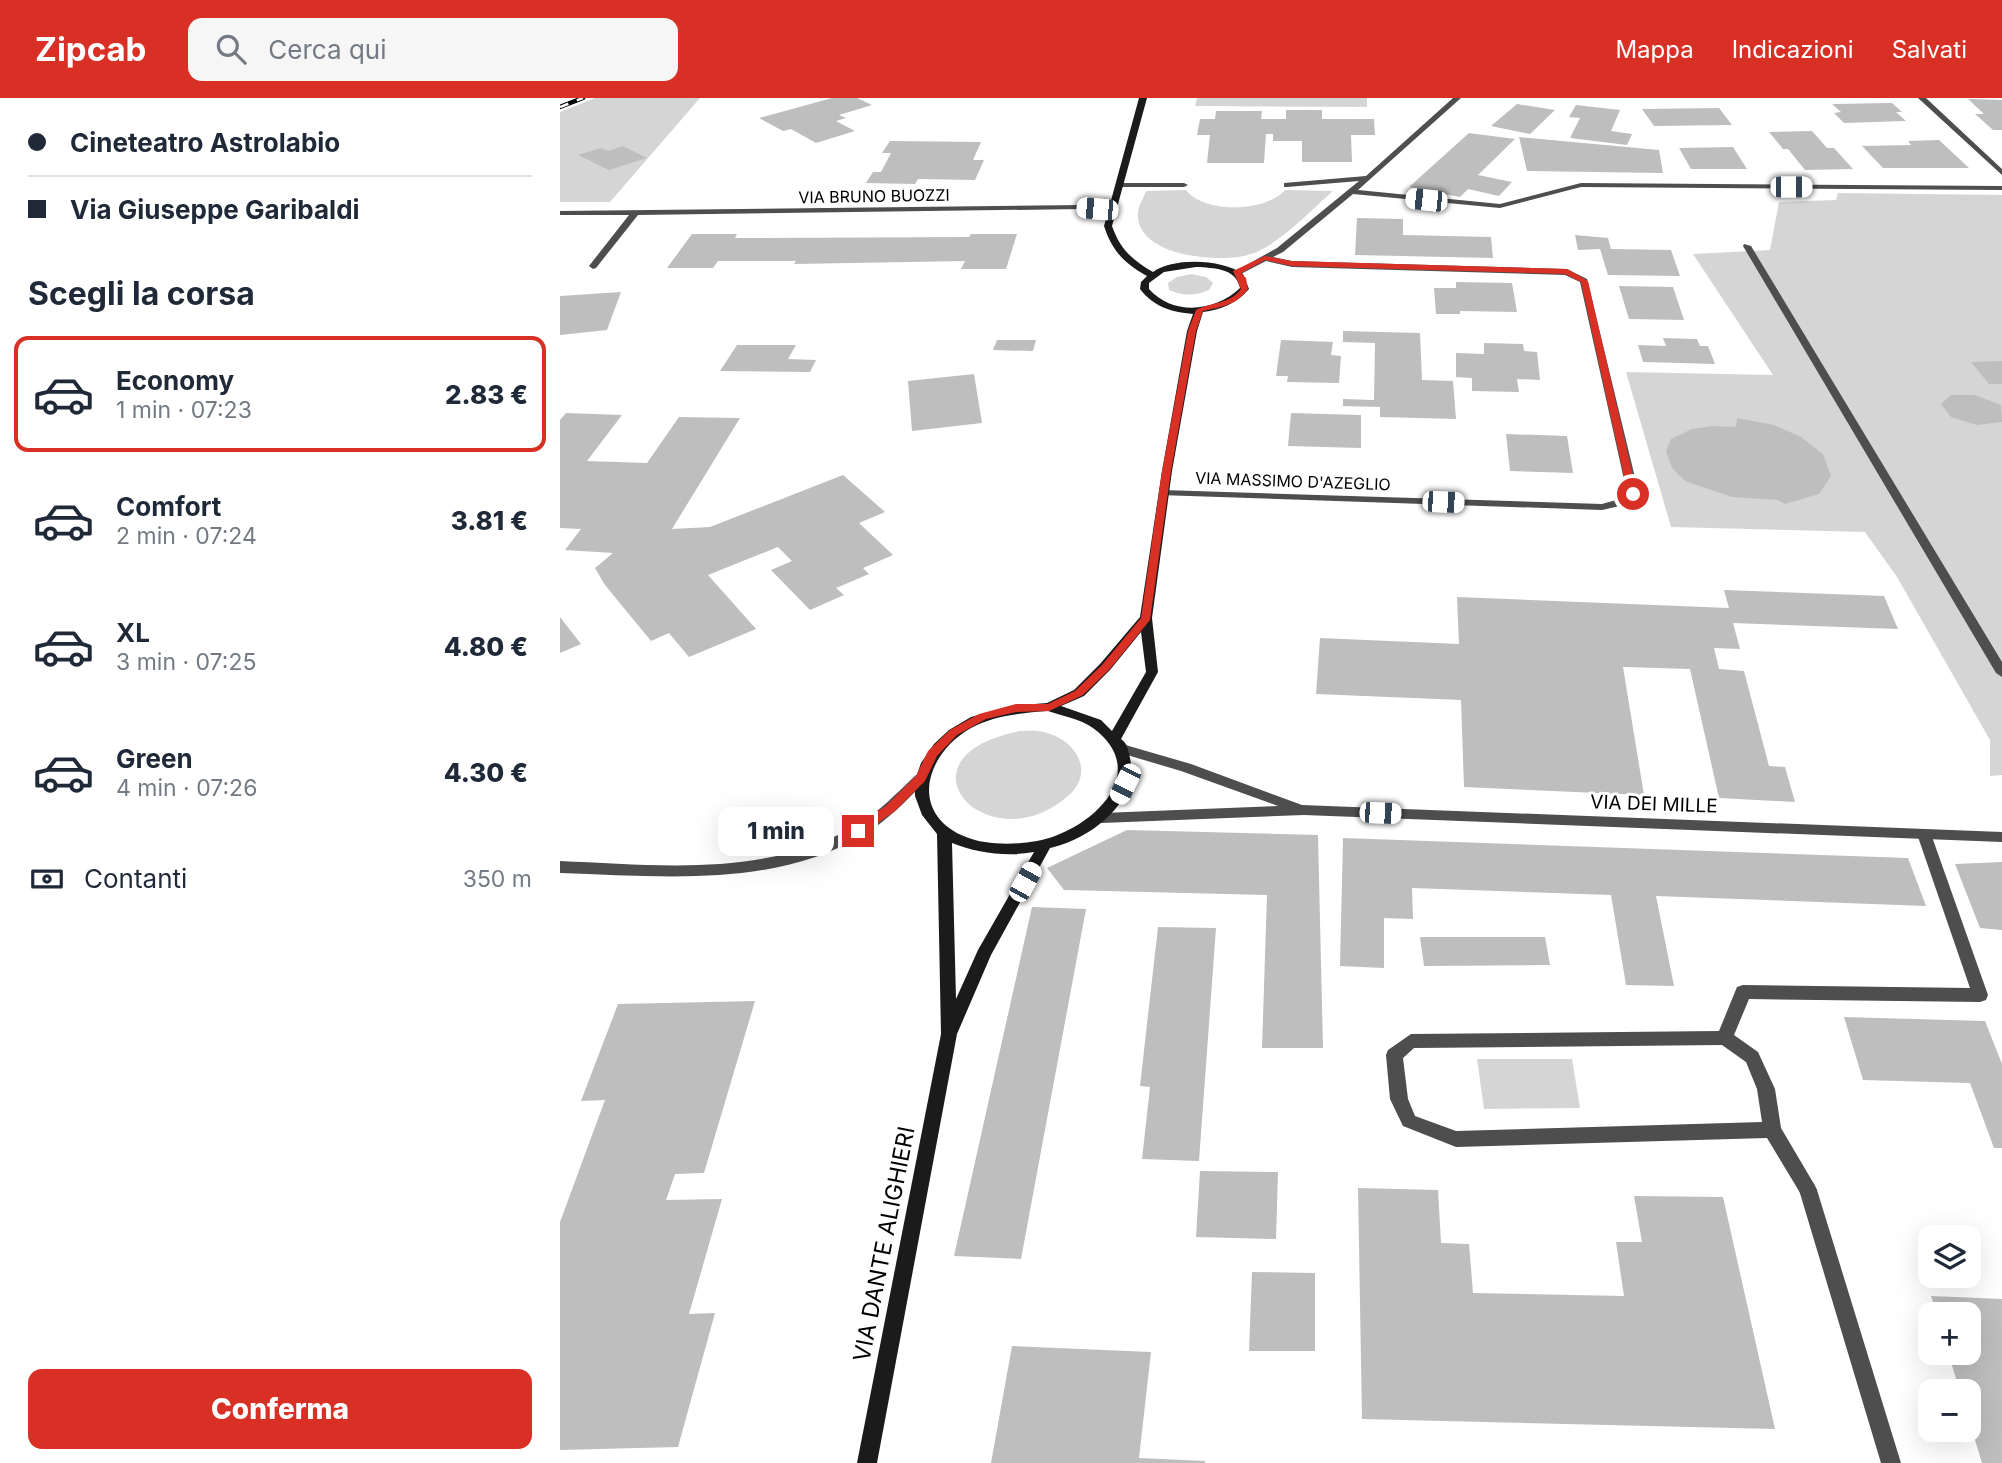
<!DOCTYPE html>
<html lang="it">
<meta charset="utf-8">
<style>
body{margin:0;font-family:Inter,sans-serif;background:#f6f6f7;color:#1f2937;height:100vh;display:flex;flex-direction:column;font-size:26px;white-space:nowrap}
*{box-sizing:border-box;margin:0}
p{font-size:23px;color:#747a83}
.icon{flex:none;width:38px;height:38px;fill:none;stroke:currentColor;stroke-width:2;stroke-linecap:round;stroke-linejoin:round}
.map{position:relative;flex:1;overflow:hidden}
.side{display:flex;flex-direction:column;background:#fff;width:560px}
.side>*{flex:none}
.banner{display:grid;align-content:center;height:154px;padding:0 28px;background:#fff}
.fabs{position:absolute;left:1358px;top:1127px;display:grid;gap:14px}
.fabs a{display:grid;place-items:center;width:63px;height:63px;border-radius:14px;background:#fff;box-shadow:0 7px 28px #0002;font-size:35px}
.end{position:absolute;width:32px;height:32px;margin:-16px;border:9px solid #d93025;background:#fff;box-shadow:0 0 0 4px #fff}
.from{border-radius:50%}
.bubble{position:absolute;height:49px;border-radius:14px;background:#fff;box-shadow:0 7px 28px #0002;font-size:23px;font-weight:800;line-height:49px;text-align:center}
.car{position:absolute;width:21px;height:42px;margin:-21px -10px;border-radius:9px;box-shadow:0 0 5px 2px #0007;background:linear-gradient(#fff 24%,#345 0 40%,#fff 0 76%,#345 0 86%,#fff 0)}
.banner b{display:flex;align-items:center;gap:24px;height:66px;font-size:26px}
.banner b+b{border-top:2px solid #e0e1e3}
.banner i{width:18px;height:18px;background:#1f2937}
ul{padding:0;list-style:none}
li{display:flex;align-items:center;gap:21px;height:116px;margin:0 14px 10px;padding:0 14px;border:4px solid transparent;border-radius:14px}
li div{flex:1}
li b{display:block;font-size:26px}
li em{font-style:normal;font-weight:800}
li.current{border-color:#d93025}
li>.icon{width:63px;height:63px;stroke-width:1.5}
h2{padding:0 28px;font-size:32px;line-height:84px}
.pay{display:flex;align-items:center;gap:18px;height:77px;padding:0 28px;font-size:26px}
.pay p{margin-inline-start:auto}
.cta{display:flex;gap:14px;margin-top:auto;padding:14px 28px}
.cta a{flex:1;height:80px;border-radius:14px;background:#d93025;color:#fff;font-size:28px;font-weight:800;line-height:80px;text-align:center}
header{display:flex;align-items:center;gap:42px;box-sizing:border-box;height:98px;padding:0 35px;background:#d93025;color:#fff}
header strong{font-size:33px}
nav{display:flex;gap:38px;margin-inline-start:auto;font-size:24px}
.search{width:490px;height:63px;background:#f6f6f7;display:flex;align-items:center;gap:18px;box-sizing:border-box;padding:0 24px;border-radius:14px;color:#747a83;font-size:26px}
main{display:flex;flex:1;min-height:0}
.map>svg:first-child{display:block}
.green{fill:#d5d5d5}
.building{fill:#bebebe}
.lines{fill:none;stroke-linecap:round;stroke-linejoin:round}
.lane{fill:#4e4e4e;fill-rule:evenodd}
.street{fill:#4e4e4e;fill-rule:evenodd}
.secondary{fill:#1b1b1b;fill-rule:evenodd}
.rail-casing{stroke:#000;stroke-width:4.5}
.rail{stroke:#fff;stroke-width:2.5;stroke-dasharray:9;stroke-linecap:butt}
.route{fill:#d93025}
.labels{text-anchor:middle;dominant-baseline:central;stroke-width:6;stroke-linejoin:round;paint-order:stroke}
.far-street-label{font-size:16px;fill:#000;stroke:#fff}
.street-label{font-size:19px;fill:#000;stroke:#fff}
.near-street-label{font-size:23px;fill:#000;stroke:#fff}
</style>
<header>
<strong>Zipcab</strong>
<div class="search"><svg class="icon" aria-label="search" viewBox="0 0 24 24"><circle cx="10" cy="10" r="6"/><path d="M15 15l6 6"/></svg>Cerca qui</div>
<nav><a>Mappa</a><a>Indicazioni</a><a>Salvati</a></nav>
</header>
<main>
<section class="side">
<div class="banner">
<b><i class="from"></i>Cineteatro Astrolabio</b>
<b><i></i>Via Giuseppe Garibaldi</b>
</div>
<h2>Scegli la corsa</h2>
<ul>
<li class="current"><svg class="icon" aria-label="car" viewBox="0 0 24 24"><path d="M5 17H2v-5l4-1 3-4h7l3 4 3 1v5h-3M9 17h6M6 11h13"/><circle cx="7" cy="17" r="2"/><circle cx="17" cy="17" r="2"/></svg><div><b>Economy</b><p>1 min · 07:23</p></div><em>2.83 €</em></li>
<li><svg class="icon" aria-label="car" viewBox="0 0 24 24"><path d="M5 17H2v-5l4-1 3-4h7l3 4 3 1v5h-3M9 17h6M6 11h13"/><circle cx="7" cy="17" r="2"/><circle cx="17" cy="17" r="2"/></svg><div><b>Comfort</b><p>2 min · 07:24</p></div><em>3.81 €</em></li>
<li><svg class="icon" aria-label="car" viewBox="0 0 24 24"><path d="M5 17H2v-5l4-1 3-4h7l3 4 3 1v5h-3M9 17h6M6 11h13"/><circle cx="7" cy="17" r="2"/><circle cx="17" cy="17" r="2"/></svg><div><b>XL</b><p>3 min · 07:25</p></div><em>4.80 €</em></li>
<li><svg class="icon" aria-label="car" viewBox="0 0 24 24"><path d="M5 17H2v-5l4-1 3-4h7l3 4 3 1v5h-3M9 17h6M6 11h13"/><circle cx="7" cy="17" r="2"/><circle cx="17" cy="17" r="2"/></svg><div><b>Green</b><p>4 min · 07:26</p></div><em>4.30 €</em></li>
</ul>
<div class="pay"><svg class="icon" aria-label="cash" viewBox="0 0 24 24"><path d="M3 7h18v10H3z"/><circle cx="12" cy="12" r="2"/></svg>Contanti<p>350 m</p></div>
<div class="cta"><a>Conferma</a></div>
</section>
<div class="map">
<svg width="1442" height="1365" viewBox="0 0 1442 1365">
<rect width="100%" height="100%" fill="#fff"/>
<path class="green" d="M35 0H140L50 104H0V14Z
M637 0H807V9L635 8Z
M626 92C644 116 706 114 725 92L773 93C751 112 719 147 691 156 662 166 574 159 578 114 579 107 584 99 586 93Z
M1278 95 1442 97V677L1430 678V642L1337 479 1305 434 1111 429 1066 274 1213 277 1133 156 1210 152 1219 104 1276 102Z
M632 176 646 179 653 185 649 192C634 198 623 198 609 192L608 185 617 179Z
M460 633C469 633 479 632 487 635 517 643 535 675 508 698 428 768 328 659 460 633Z
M917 961H1012L1020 1010 924 1011Z"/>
<path class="building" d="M272 0H297L312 7 279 17 286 20 276 23 295 33 256 45 231 31 223 33 199 20Z
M1408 1 1442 2V32H1433L1415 16H1424Z
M1332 5 1342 14H1336L1346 23 1284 25 1274 15 1281 14 1272 6Z
M957 6 995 12 970 36 931 28Z
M1016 7 1060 12 1051 33 1072 36 1067 47 1010 40 1020 20 1009 19Z
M1159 10 1172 27 1094 28 1082 11Z
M726 12H762V21H814L815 37H791L792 64H742V43H713V36H706L704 65H647L650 37H637L640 21H655L656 13H702L701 21H726Z
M1252 33 1267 50H1274L1293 71 1245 72 1228 51H1223L1209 34Z
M909 35 955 41 918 77 952 84 939 98 908 91 900 99 849 89Z
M959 39 1099 52 1103 75 967 73Z
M1379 42 1409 70H1323L1302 48 1351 47 1348 43Z
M330 43 421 44 413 62H424L415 82 358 81 355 86 306 85 313 74H321L331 55H322Z
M63 48 87 60 49 72 18 57 41 50 48 53Z
M1173 49 1187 71H1131L1119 50Z
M797 120 843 121V137L931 139 933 160 795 157Z
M132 136H177L175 140 409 139 411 136H457L446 171H401L405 163 234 166 236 163H158L153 170H107Z
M1015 137 1048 140 1051 151 1111 152 1120 178 1048 177 1040 151 1018 152Z
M896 184 952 185 957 214 900 213V216H876L874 190H896Z
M1059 188 1113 189 1124 222 1069 221Z
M61 194 47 232 0 237V198Z
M783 233 860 235 862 282 893 283 896 321 820 319V309L783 308V301L814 302 815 245 783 244Z
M1103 240 1137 241 1140 248H1148L1155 266 1083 264 1078 247 1106 248Z
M437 242H476L473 253 433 252Z
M721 242 773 244 771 257 781 258 779 285 727 284 728 278H716Z
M924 245 963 246 964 253 977 254 980 282 957 281 959 294 912 293V280L896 279V255L924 256Z
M177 247H236L228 261 256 262 250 274 160 273Z
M1442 263V286H1429L1411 264Z
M414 276 422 325 352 333 348 283Z
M1391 297H1415L1441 307 1442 324 1417 327 1391 319 1381 306Z
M6 315 62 317 27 363 87 365 119 319 180 320 112 431 150 429 283 377 325 414 299 425 333 457 303 470 309 476 276 490 284 497 250 512 211 472 232 463 218 449 148 477 196 531 129 559 109 535 91 543 45 487 35 470 53 455 5 452 21 431 0 430V322Z
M731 315 801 317V350L728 348Z
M1177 320 1214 327 1241 339 1263 356 1271 378 1259 396 1225 406 1218 402 1172 399 1125 383 1112 370 1106 353 1111 341 1132 331 1152 328 1176 329Z
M946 336 1007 338 1013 375 950 373Z
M1164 492 1324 498 1338 531 1173 525 1180 551 1154 550 1159 571 1184 573 1209 668 1225 669 1235 704 1159 700 1130 571 1063 569 1084 697 904 689 901 602 756 596 760 540 899 546 897 499 1169 510Z
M0 519 21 546 0 555Z
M567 732 758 737 763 950H702L707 797 504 792 487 770Z
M783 740 1348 760 1366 808 1096 798 1114 888 1066 887 1051 797 852 790 853 821 824 820V870L780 868Z
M1442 764V832L1420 830 1395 766Z
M472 809 526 811 461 1161 394 1158Z
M598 829 656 830 639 1063 582 1061 590 989 580 988Z
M860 839H985L990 867 864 868Z
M195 903 144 1075 115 1076 106 1102 162 1101 129 1216 155 1215 118 1349 0 1352V1124L45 1002 21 1003 58 906Z
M1284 919 1425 923 1442 966V1050H1434L1410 985 1303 982Z
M640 1073 718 1074 716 1141 636 1139Z
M798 1090 878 1092 881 1145 909 1146 913 1195 1064 1198 1056 1144H1082L1074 1098 1163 1099 1215 1331 802 1321Z
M692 1174 755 1175V1253H689Z
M1371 1198 1442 1201V1365H1422L1409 1322V1293H1400L1388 1255H1409V1216H1377Z
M452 1248 591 1254 579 1360 645 1363V1365H431Z"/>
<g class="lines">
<path class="lane" d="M1364 731 1369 732 1371 736 1428 897 1426 902 1420 904 1189 901 1174 937 1198 954 1215 991 1221 1030 1254 1086 1257 1092 1254 1098 1248 1100 1242 1098 1207 1040 896 1049 843 1028 830 1001 826 957 828 952 851 936 1159 933 1177 889 1183 887 1410 890 1357 736 1359 732ZM1162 947 1186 964 1197 991 1202 1024 896 1033 855 1018 848 1001 843 960 854 950Z"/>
<path class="street" d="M893 0H901L798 92 940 106 1021 85 1442 88V92L1021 89 940 110 793 96 723 154 713 159 732 163 1007 171 1027 181 1079 396 1064 407 1042 412 599 397V393L603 392 1042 406 1056 402 1067 395 1020 184 1005 177 732 169 706 163 679 177 672 175 717 150 799 83 727 89H724V85L806 78Z
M1358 0H1366L1442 71V77Z
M559 85H624L628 87 624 89H556V85Z
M521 107 552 110 556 112 552 114 521 111 78 117 36 170 33 171 29 168 69 117H0V113Z
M1184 146 1191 148 1442 564V579L1436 575 1183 148Z
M562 646 631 666 742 707 1442 734V744L744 717 542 725 537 724 535 720 537 716 542 715 718 708 621 673 557 654 555 651Z
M361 675 366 677 368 680 366 683C347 702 328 722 305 736 213 791 102 778 0 775V763C98 767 206 780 295 728 318 715 337 695 356 677Z
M1248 1084 1254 1086 1257 1092 1341 1365H1321L1239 1092 1242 1086Z"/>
<path class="secondary" d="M579 0H587L552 128C560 151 572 162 593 174 613 159 663 161 683 176L689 191C677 205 661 212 643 214L637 233 612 373 592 520 598 574 561 641C568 646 568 652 570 660 580 704 529 742 490 750L431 857 397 936 317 1365H297L381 936 377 736 362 717 355 698V682L361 665 374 646 389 632 411 619 451 608 487 605 514 592 540 566 580 519 602 373 627 233 633 216C611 214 594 209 580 191L581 184 587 178C565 166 552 153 544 128ZM636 169C654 170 676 170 680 190 655 214 613 218 589 191V185L604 174ZM581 534 586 574 552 633 541 622 501 608 524 598 550 572ZM488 613C502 618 521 621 533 630 587 670 543 720 495 738 471 747 430 749 406 739 348 716 365 656 411 630 435 617 462 615 488 613ZM392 745C417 755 447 759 474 754L418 852 396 901Z"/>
<defs>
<path id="rail" d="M0 9 23 0"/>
</defs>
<use href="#rail" class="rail-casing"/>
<use href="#rail" class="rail"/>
</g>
<path class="route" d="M705 158 732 163 1007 171 1028 183 1077 396 1073 399 1068 396 1021 184 1005 176 732 168 705 162 681 175 686 180 688 191C677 207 661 209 643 213L636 233 611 373 590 522 549 572 523 597 489 613 456 614 426 621 397 637 377 658 365 683 335 713 302 736H294V730L327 707 356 678 368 653 390 632 419 616 456 606H488L515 593 542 567 581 520 602 373 628 233 636 212C651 204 669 207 681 191L673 173Z"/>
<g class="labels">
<g class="far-street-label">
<text transform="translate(314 98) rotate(-1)">VIA BRUNO BUOZZI</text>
<text transform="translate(733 383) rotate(2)">VIA MASSIMO D'AZEGLIO</text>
</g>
<g class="street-label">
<text transform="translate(1094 706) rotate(2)">VIA DEI MILLE</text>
</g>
<g class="near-street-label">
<text transform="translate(324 1146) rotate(-79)">VIA DANTE ALIGHIERI</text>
</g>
</g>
</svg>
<div class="fabs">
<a><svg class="icon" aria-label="layers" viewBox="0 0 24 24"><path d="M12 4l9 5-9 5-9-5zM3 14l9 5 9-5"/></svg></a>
<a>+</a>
<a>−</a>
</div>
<i class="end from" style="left:1073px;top:396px"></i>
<i class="end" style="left:298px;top:733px"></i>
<div class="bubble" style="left:158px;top:709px;width:116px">1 min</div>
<i class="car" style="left:1231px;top:89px;rotate:90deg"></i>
<i class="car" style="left:866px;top:102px;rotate:276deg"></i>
<i class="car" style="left:537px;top:111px;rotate:275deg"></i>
<i class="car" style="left:883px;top:404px;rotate:92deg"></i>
<i class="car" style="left:565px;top:686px;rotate:206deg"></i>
<i class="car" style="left:820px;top:715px;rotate:92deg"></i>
<i class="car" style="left:465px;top:784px;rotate:29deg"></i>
</div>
</main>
